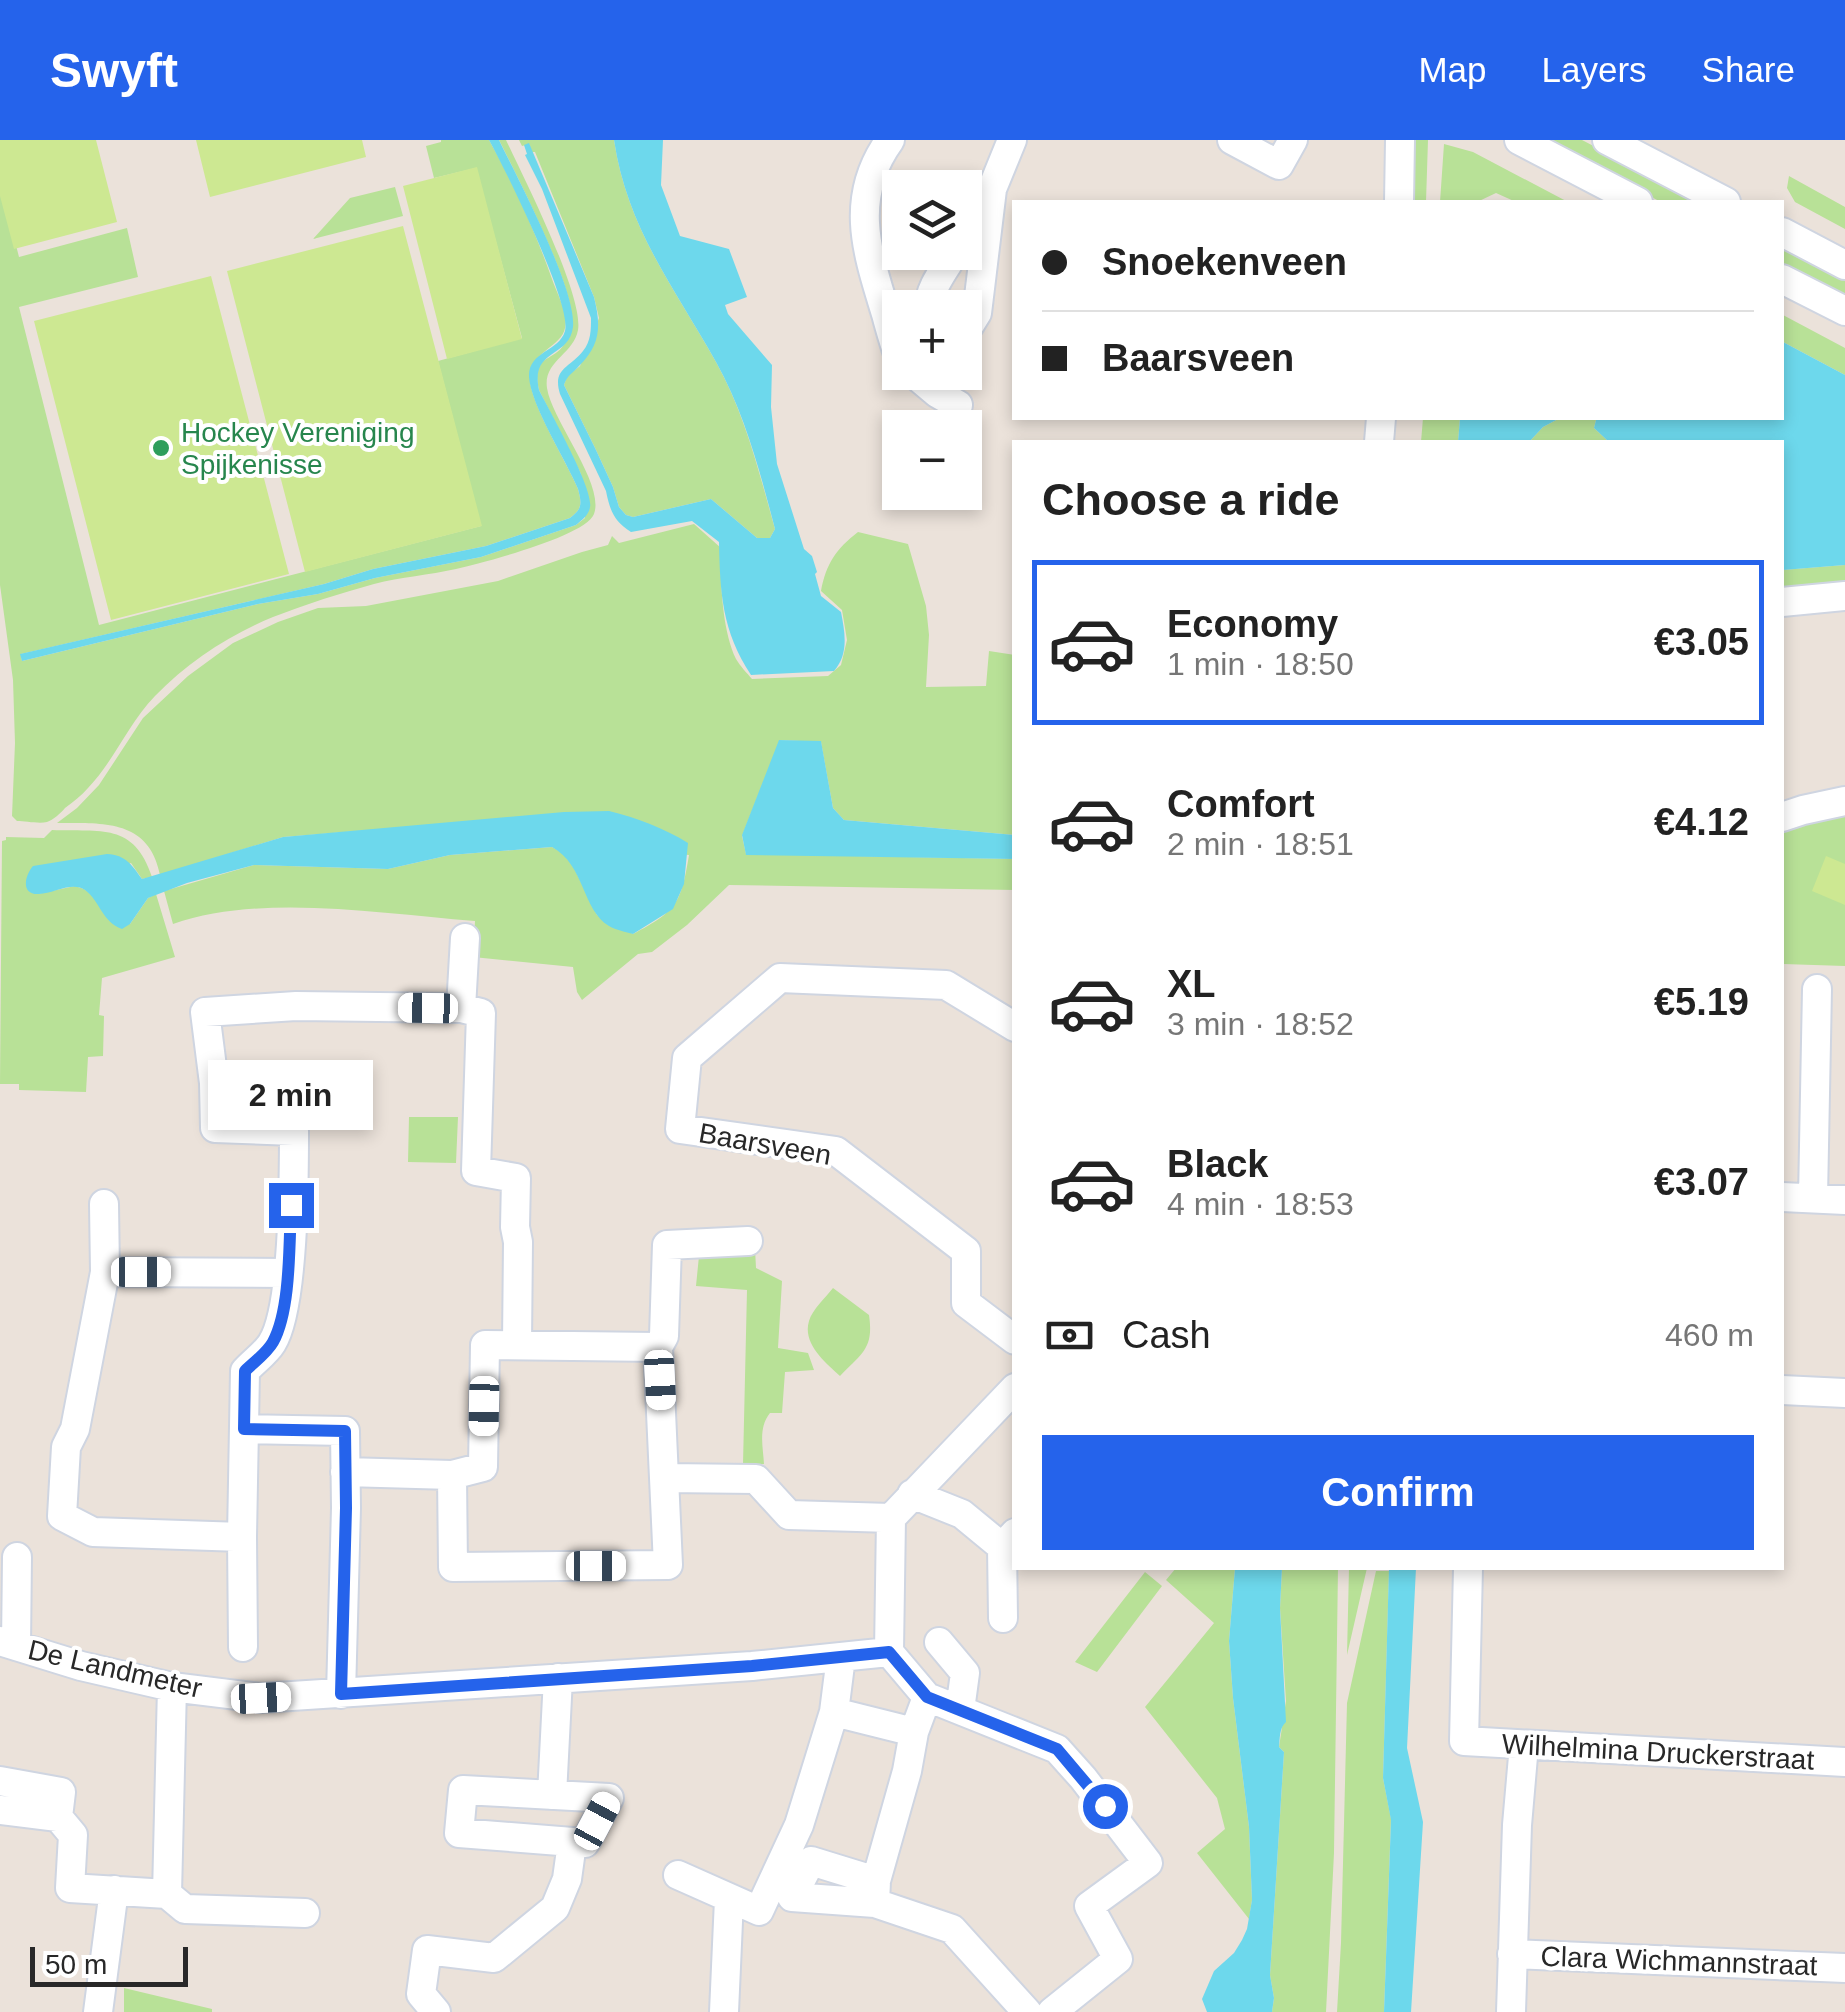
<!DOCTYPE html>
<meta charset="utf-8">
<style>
body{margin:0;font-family:Helvetica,sans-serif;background:#f2f2f2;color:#222;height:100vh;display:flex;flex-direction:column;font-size:38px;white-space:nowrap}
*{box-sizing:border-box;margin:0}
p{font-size:32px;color:#767676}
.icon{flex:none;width:55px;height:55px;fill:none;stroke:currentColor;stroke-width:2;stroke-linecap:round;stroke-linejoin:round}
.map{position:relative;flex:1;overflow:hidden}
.details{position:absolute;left:1012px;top:300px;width:772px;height:1130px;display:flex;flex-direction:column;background:#fff;border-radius:0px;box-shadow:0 5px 15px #0003}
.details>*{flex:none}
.guide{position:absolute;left:1012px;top:60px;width:772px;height:220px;border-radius:0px;box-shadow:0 5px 15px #0003;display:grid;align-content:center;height:220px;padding:0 30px;background:#fff}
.controls{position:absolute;left:882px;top:30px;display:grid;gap:20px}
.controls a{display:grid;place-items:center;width:100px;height:100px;border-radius:0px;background:#fff;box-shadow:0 5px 15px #0003;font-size:50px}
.scale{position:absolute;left:30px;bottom:25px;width:158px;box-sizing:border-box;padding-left:10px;border:5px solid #282828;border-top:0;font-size:28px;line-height:35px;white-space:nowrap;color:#282828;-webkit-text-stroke:8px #fff;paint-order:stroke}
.end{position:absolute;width:45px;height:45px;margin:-22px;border:12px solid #2563eb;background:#fff;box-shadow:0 0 0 5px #fff}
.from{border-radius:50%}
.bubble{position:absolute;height:70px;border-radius:0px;background:#fff;box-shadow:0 5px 15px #0003;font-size:32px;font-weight:700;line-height:70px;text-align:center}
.car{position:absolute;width:30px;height:60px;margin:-30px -15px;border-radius:12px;box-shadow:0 0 8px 2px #0007;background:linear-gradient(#fff 24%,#345 0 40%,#fff 0 76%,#345 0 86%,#fff 0)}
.guide b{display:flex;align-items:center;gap:35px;height:95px;font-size:38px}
.guide b+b{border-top:2px solid #e0e0e0}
.guide i{width:25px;height:25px;background:#222}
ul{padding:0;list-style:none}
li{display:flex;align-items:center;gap:30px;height:165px;margin:0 20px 15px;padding:0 10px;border:5px solid transparent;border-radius:0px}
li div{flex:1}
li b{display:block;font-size:38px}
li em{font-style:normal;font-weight:700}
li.selected{border-color:#2563eb}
li>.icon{width:90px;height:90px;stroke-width:1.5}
h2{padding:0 30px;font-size:45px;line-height:120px}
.pay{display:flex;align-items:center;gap:25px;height:110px;padding:0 30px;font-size:38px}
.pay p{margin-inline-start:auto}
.button{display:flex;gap:20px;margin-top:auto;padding:20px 30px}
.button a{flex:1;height:115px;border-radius:0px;background:#2563eb;color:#fff;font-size:40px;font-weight:700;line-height:115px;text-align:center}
header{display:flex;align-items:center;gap:60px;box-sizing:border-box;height:140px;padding:0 50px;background:#2563eb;color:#fff}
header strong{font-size:48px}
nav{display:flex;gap:55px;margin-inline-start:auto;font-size:35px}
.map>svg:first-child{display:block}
.green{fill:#b8e197}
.pitch{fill:#cde892}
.water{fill:#6dd8ec}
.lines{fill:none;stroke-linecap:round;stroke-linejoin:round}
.minor-casing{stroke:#cfd5e1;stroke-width:32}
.minor{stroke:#fff;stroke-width:28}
.route{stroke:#2563eb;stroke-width:12}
.leisure-dot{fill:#2e9e5b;stroke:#fff;stroke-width:4}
.labels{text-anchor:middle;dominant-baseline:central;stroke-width:8;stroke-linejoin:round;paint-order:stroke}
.leisure-label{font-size:28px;fill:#27864d;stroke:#fff;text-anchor:start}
.street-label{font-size:28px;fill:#282828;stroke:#fff}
</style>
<header>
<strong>Swyft</strong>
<nav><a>Map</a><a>Layers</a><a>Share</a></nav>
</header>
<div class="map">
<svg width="1845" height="1872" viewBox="0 0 1845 1872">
<rect width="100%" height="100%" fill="#ebe2da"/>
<path class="green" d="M441 0H489C514 44 535 91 552 139 556 151 563 163 565 176 571 208 533 205 530 237 528 260 568 324 578 349 582 364 582 369 570 378L486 406 373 429 324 444 21 514 22 521 258 464 318 454 375 438 481 417 576 385 585 378 581 334 539 250C530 212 555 224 566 201 569 195 570 185 571 178 575 149 515 32 499 0H506C523 36 584 156 578 190 574 214 543 221 547 248 552 281 605 344 594 374 586 396 482 423 456 429 429 435 401 437 374 444 341 453 306 464 273 477 229 495 188 522 155 556 128 584 114 621 88 648 81 656 73 662 65 668 61 673 53 680 47 682 39 684 25 681 17 681L12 676 15 603 13 540 0 445V42L19 117 127 88 138 137 19 167 99 485 481 386 438 221 522 198 476 28 434 38 426 6 441 2Z
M519 0H614C627 88 674 147 716 222 745 274 759 332 775 389L770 398H757L711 359 633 377 626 375 619 367 613 347 596 310 564 245 567 236 580 226 599 178 594 157 535 12H532L529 4 522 6Z
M1408 0H1428L1426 62H1404Z
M1542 0H1582L1701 62H1661Z
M1444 4 1473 12 1568 62H1516L1496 53 1477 62H1440Z
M1789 36 1845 67V89L1795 62 1787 48Z
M395 47 403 76 313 99 350 58Z
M1782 105 1845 138V159L1783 126Z
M1783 175 1845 208V235L1783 202Z
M1423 278H1460L1458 302H1421Z
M1560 278H1588L1596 280 1594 288 1609 302H1529L1543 287Z
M694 384 721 408C720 440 722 490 736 519 740 526 747 533 752 539L828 536 841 525 847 500 842 470 821 451C826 424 836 409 858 392L908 404 926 466 929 495 926 547 986 546 989 511 1015 515V695L844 680 833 668 821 602 780 600 742 696 746 714 1015 719V750L729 745 687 785 652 812 638 814 582 860 577 852 573 827 473 817 475 781C381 774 263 753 173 784L164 751 254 725 388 729 450 715 552 707 563 713 574 728 597 775 633 794C677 771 681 763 689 715L383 689 283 697 160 735C149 679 103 683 57 683L77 668 99 645 143 578 188 536 233 503 278 482 318 468 366 466 498 441 582 412 608 405 612 396 619 403Z
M1845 425V451L1783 455 1782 430Z
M1845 672V826L1783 824V686Z
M52 690C101 692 134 682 152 737L142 739 131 723 37 754 75 746 84 749 130 784 148 758 156 754 175 817 102 838 99 875 104 876 103 916 88 917 86 952 19 950V944H0L2 701 6 700V697L44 698Z
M409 977H458L456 1023 408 1022Z
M700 1106 755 1109 756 1128 782 1141 778 1208 808 1213 814 1230 785 1232 782 1273H770C758 1288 763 1306 764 1324H743L747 1150 696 1146Z
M833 1148 869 1175C874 1209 862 1213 840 1236 826 1223 802 1204 809 1181 812 1170 826 1157 833 1148Z
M1176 1428H1235L1229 1501 1233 1558 1249 1687 1252 1760 1249 1779 1197 1713 1225 1689 1217 1658 1145 1567 1214 1483 1166 1440Z
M1282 1428H1338L1334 1713 1326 1872H1272L1274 1858 1270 1835 1284 1612 1279 1607 1286 1561 1280 1468Z
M1349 1428H1367L1347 1515Z
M1376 1431H1389L1383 1638 1391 1679 1384 1872H1337L1341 1803 1347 1563Z
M1145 1432 1162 1446 1097 1532 1075 1522Z
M124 1848 212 1869V1872H124Z"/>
<path class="pitch" d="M0 0H96L117 82 14 109 0 56Z
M196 0H362L366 17 210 57Z
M477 27 522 199 447 219 403 46Z
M403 86 482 386 305 432 227 131Z
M211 136 289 434 111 480 34 181Z
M1826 716 1845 724V765L1812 751Z"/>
<path class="water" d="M489 0H499C517 37 577 150 573 187 569 219 530 208 539 250 549 270 594 349 590 367 589 375 582 380 576 385L481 417 375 438 318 454 258 464 22 521 20 514 324 444 373 429 486 406 570 378C582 369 582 364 578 349 566 320 531 266 529 237 528 211 559 212 565 191 572 164 505 29 489 0Z
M614 0H663L661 45 680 96 729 109 747 157 725 165 728 174 772 225 771 267 777 324 804 409 812 416 817 432 815 434 821 456 841 472C845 493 849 514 834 531L751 535C722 491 720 453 719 402L692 381 631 392C614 381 610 371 606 351L560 254C552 228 570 228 583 211 591 201 591 190 591 178L542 49 525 15 527 14 524 5 529 3 594 157C601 185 601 205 579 226 572 234 567 235 564 245L596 310 613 347 619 367 626 375 633 377 711 359 757 398H770L775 389C760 332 745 274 716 222 674 147 627 88 614 0Z
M1783 202 1845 235V425L1783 430 1782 302H1609L1594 288 1596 280 1588 278H1782Z
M1460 278H1560L1543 287 1529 302H1458Z
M779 600 821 601 833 668 844 680 1015 695V719L746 715 742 695Z
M609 671C637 678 664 688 688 703L684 744 673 769 633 794C626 792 616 790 609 786 582 770 585 725 552 707L450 715 388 729 254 725 187 743 148 758 130 784 122 789C102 782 100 761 85 750 72 741 53 754 39 754 20 755 25 735 33 726L107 714C126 715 132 725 142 739L283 697 564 672Z
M1235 1428H1282L1280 1468 1286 1582C1279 1588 1280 1599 1279 1607L1284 1612 1270 1835 1274 1858 1272 1872H1207L1202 1859 1214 1831 1234 1813 1242 1800 1247 1789 1252 1760 1249 1687 1233 1558 1229 1501Z
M1389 1428H1416L1407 1608 1423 1682 1411 1872H1384L1391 1680 1383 1638Z"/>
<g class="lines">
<defs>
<path id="minor" d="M890 0C848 58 867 112 886 174 890 189 894 204 900 219
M1232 0 1279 25 1293 0
M1519 0 1638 62
M1607 0 1726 62
M1399 62 1400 0
M1782 92 1845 125
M965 95 992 49 1012 0
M1782 139 1845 171
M929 168C929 148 945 129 955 112
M965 187 969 186 977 173 992 49
M912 232 937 253 958 265
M1379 302 1381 278
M1782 462 1845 456
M1782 677 1803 670 1845 661
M461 868 465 798
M1015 887 946 845 780 838 687 918 680 989 836 1011 966 1111V1163L1015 1200
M1782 1057 1845 1060
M1813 1058 1817 849
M104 1064 105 1132
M1782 1250 1845 1253
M244 1289 345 1291 346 1368 341 1554
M345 1332 452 1335 483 1327 485 1205 658 1207
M452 1335 453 1427 668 1425 658 1207 664 1196 667 1105 748 1101
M665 1338 756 1339 789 1375 891 1378
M912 1354 962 1374 1002 1407 1015 1393
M242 1397 93 1392 62 1376 66 1307 75 1289 105 1132 288 1133
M1002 1407 1003 1478
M1468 1428 1464 1601 1845 1622
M0 1501 81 1526 172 1547 261 1558 752 1526 889 1512
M939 1502 965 1533 960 1570
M16 1506 17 1417
M243 1507 242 1397 245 1231C253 1222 266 1213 272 1203 294 1168 294 1036 294 991L215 988 214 943 205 872 296 866 461 868 481 873 476 1031 516 1038 515 1087 518 1102 517 1204
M889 1512 927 1557 1057 1609 1083 1638 1148 1723 1089 1766 1118 1819 1052 1872
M889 1512 891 1378 1015 1248
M927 1557 914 1592 907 1631 876 1741 875 1763 952 1789 1027 1872
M834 1572 914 1592
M0 1641 61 1652 58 1677 0 1670
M463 1650 609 1658 585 1703 459 1693Z
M552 1655 558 1538
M58 1677 73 1695 70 1748 167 1754 172 1547
M678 1735 759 1771 799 1685 834 1572 841 1517
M167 1754 185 1769 305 1773
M875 1763 792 1757 811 1721 876 1741
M1512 1814 1845 1828
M98 1872 114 1750
M436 1872 421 1854 427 1810 494 1818 555 1768 567 1739 572 1703
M724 1872 729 1759
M1511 1872 1517 1685 1524 1605"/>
</defs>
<use href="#minor" class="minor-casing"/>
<use href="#minor" class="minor"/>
</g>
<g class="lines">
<path class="route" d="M291 1065C289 1103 291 1169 273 1202 267 1213 254 1222 245 1231L244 1289 345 1291 346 1368 341 1554 752 1526 889 1512 927 1557 1057 1609 1105 1666"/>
</g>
<circle class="leisure-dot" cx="161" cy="308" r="10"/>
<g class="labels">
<g class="leisure-label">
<text x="181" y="292">Hockey Vereniging<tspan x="181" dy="32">Spijkenisse</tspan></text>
</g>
<g class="street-label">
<text transform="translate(765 1004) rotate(10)">Baarsveen</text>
<text transform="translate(115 1529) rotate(13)">De Landmeter</text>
<text transform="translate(1658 1612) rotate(3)">Wilhelmina Druckerstraat</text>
<text transform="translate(1679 1821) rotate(2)">Clara Wichmannstraat</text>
</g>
</g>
</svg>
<div class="controls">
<a><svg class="icon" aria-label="layers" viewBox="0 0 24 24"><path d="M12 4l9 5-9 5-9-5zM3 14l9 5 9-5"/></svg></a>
<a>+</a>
<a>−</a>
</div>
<div class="scale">50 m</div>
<i class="end from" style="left:1105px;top:1666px"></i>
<i class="end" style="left:291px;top:1065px"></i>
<div class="bubble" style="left:208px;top:920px;width:165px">2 min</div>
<i class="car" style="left:428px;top:868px;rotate:271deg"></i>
<i class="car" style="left:141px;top:1132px;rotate:90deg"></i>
<i class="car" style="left:660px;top:1240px;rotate:177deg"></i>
<i class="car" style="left:484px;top:1266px;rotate:181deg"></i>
<i class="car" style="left:596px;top:1426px;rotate:90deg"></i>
<i class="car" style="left:261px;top:1558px;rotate:87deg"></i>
<i class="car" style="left:597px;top:1681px;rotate:28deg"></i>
<div class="guide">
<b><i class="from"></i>Snoekenveen</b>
<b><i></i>Baarsveen</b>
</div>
<section class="details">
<h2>Choose a ride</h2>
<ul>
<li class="selected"><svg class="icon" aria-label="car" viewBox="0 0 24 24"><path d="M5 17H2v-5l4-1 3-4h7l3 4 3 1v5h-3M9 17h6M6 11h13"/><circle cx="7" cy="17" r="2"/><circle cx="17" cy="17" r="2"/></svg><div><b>Economy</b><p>1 min · 18:50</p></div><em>€3.05</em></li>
<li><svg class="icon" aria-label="car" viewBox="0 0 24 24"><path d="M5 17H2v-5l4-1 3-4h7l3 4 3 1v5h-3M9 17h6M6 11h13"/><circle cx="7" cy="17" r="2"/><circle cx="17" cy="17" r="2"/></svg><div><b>Comfort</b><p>2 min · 18:51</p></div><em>€4.12</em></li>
<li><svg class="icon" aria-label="car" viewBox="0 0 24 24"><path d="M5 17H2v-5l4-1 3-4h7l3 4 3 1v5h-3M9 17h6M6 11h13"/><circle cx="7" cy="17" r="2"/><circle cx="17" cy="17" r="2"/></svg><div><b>XL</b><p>3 min · 18:52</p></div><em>€5.19</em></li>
<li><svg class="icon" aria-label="car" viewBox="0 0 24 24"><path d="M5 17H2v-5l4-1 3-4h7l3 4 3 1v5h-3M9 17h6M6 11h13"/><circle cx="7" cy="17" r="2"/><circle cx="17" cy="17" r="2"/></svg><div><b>Black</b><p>4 min · 18:53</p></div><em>€3.07</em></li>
</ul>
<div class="pay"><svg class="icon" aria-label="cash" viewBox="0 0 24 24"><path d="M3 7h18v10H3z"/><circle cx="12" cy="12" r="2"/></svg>Cash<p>460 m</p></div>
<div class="button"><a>Confirm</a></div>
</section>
</div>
